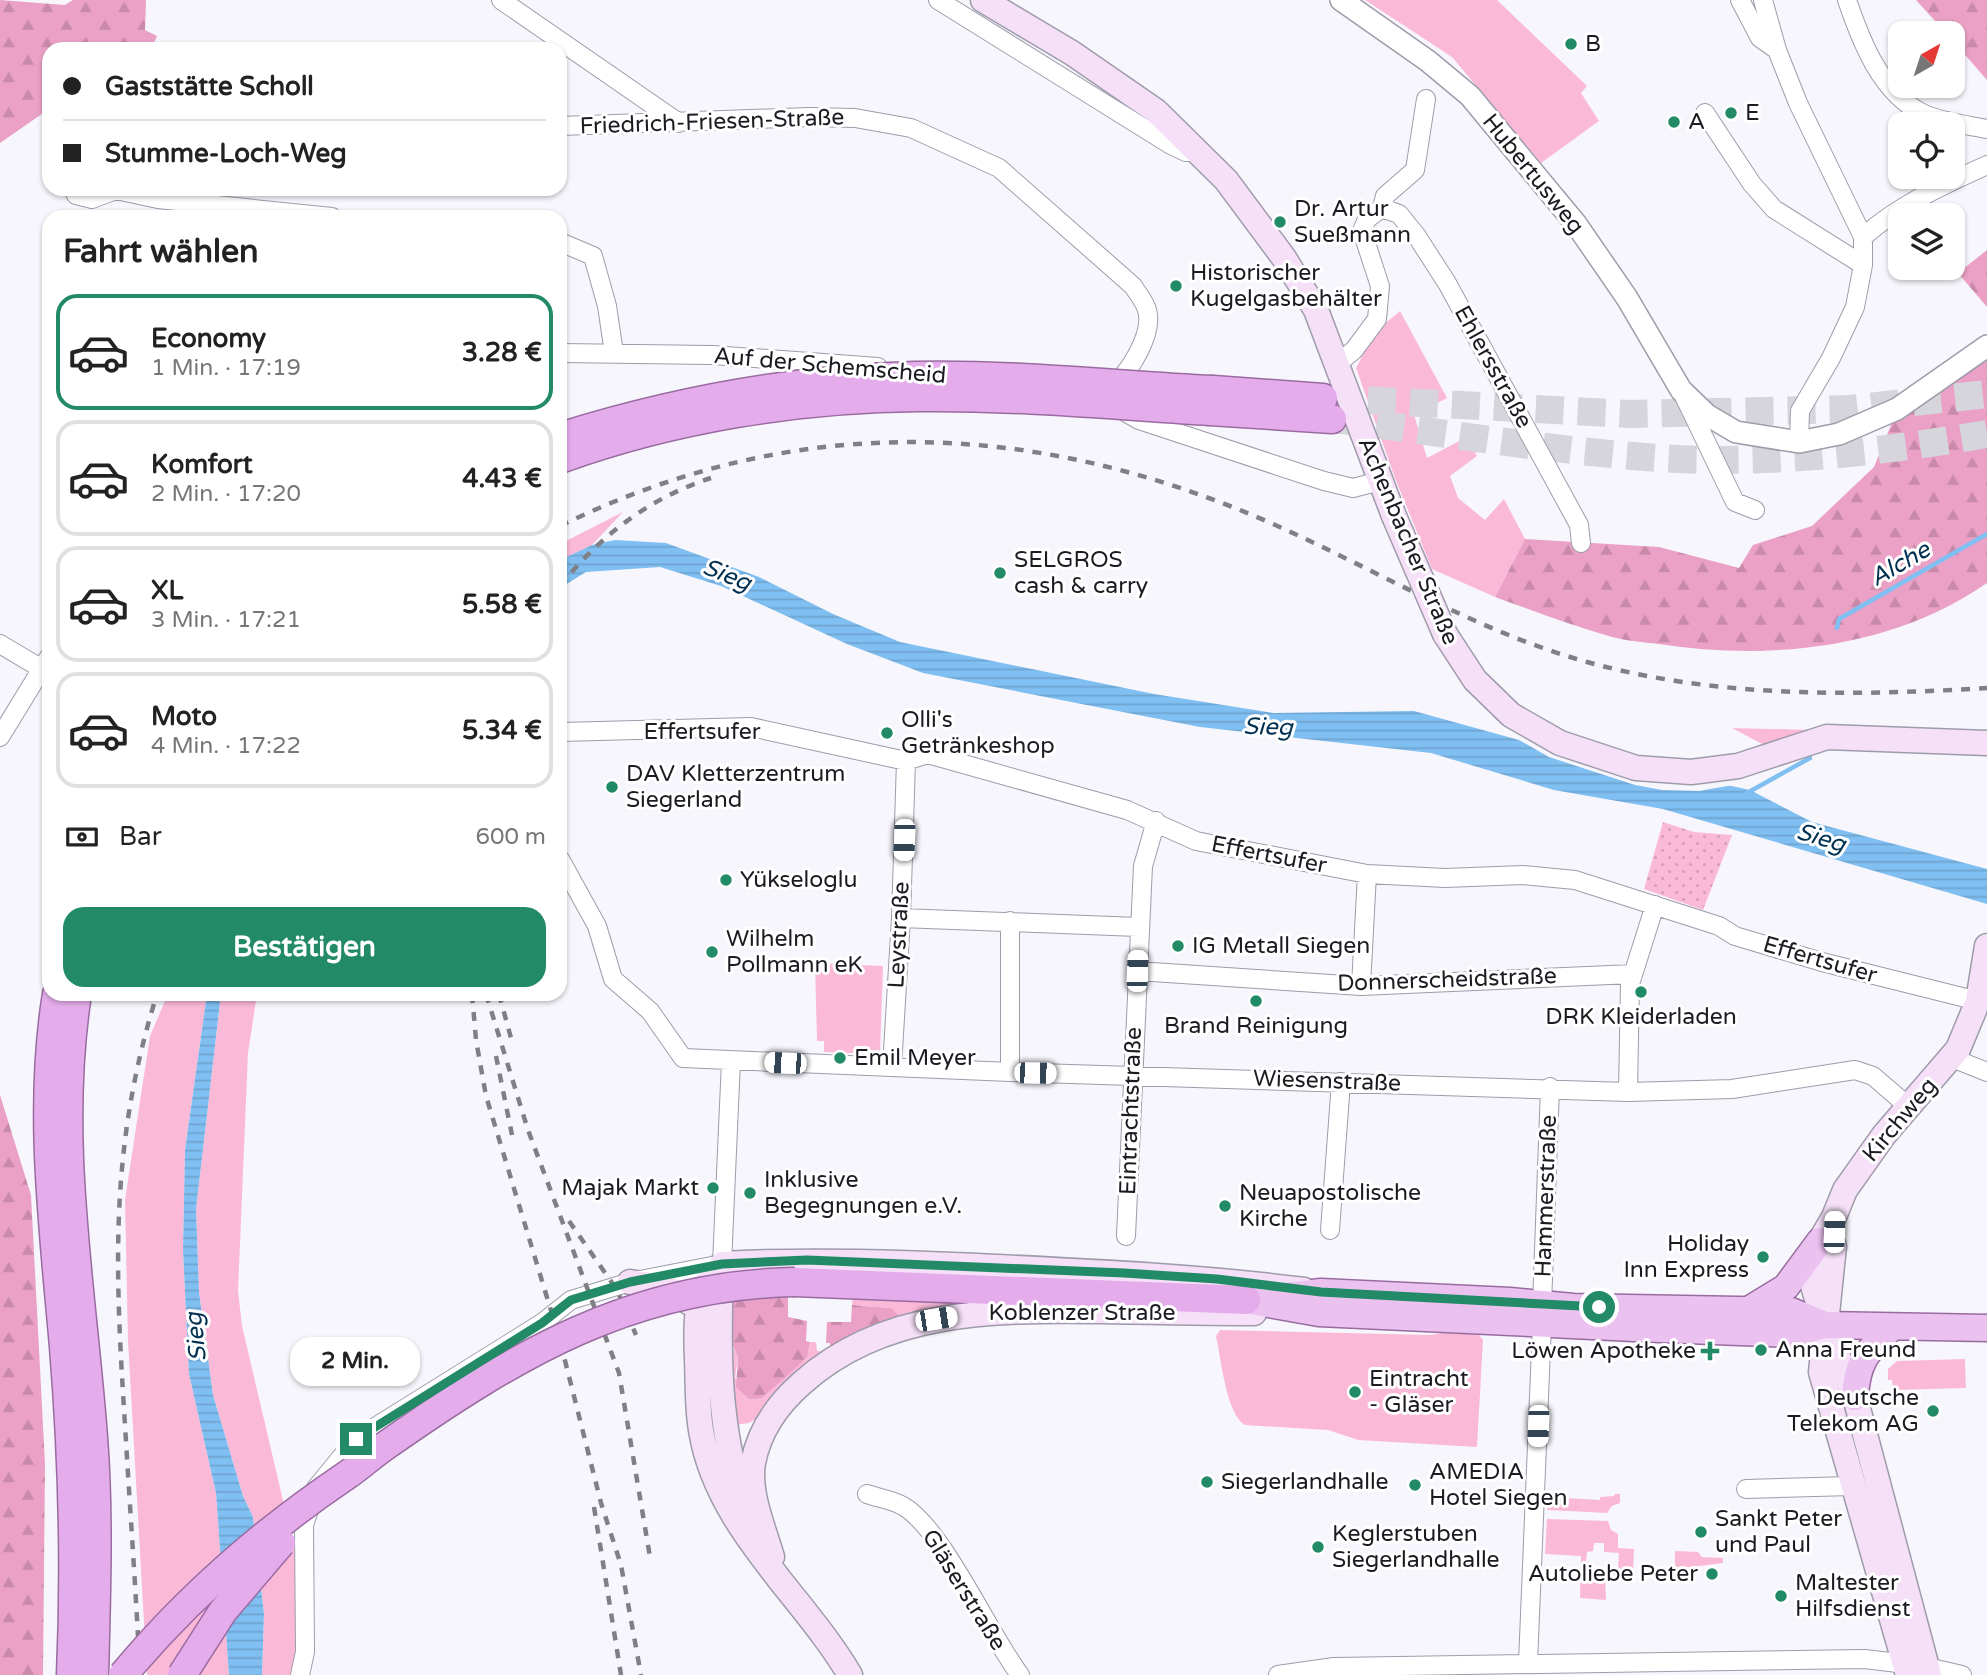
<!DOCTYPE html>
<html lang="de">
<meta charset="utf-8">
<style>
body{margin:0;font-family:"Varela Round",sans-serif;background:#f2f2f2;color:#222;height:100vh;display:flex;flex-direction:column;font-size:26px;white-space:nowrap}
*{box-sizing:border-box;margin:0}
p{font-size:23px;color:#767676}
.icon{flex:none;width:38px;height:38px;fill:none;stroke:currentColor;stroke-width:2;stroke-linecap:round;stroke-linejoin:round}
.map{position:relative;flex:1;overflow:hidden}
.panel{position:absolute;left:42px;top:210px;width:525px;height:791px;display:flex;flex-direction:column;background:#fff;border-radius:21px;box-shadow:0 2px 5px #0004}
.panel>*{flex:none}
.banner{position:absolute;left:42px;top:42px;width:525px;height:154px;border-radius:21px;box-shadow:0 2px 5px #0004;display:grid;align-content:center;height:154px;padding:0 21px;background:#fff}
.needle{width:46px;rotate:39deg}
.buttons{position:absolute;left:1888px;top:21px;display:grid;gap:14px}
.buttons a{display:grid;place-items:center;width:77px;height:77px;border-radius:14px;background:#fff;box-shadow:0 2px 5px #0004;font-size:35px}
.end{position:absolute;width:32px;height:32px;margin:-16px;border:9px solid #228a67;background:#fff;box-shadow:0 0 0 4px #fff}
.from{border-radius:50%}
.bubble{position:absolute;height:49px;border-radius:21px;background:#fff;box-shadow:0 2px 5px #0004;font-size:23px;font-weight:800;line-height:49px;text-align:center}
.car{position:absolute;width:21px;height:42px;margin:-21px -10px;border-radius:9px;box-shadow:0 0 5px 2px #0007;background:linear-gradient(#fff 24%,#345 0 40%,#fff 0 76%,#345 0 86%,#fff 0)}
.banner b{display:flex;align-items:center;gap:24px;height:66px;font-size:26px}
.banner b+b{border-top:2px solid #e0e0e0}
.banner i{width:18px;height:18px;background:#222}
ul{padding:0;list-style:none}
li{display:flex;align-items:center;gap:21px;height:116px;margin:0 14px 10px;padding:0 7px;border:4px solid #e0e0e0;border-radius:21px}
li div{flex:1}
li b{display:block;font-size:26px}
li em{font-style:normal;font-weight:800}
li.active{border-color:#228a67}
li>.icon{width:63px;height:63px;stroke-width:1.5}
h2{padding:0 21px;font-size:32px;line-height:84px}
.pay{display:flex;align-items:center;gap:18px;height:77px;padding:0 21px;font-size:26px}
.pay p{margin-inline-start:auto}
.cta{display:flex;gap:14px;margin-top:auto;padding:14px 21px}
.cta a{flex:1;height:80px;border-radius:21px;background:#228a67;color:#fff;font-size:28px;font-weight:800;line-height:80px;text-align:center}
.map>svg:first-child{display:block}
.green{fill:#fbb9d8;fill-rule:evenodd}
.forest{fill:url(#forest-firs)}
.garden{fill:url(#garden-dots)}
.water{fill:url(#water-rules)}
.pier{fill:#f7f6fc}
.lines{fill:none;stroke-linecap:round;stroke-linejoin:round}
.stream{stroke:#80bff2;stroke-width:4.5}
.trunk-tunnel{stroke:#d6d5db;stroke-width:28;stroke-dasharray:28 14;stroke-linecap:butt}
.minor-casing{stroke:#9e9bab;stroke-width:20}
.tertiary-casing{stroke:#9e9bab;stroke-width:24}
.secondary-casing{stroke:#9e9bab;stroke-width:27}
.primary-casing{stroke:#996ca1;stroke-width:29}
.trunk-casing{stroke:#996ca1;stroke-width:31}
.minor{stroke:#fff;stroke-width:18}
.tertiary{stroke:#fff;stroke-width:21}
.secondary{stroke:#f5e0f8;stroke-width:24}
.primary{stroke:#ebc1f0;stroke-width:26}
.trunk{stroke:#e4aceb;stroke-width:28}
.rail{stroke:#807f85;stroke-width:4.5;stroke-dasharray:9 9;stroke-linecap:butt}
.secondary-bridge-casing{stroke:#9e9bab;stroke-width:27;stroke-linecap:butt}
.trunk-bridge-casing{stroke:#996ca1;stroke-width:31;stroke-linecap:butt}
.secondary-bridge{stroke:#f5e0f8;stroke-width:24}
.trunk-bridge{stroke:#e4aceb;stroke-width:28}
.route{stroke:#228a67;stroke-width:9}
.poi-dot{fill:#228a67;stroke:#fff;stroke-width:2.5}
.labels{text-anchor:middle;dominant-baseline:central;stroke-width:6;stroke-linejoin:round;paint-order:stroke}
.poi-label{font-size:23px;fill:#1c1b21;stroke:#fff;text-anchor:start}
.street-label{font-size:23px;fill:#1c1b21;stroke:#fff}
.water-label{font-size:24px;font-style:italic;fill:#003151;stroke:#fff}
</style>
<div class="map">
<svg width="1987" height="1675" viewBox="0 0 1987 1675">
<defs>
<pattern id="forest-firs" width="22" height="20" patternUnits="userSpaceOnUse" patternTransform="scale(1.75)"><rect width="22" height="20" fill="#eba1c5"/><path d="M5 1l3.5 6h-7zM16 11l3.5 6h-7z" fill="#c98aa9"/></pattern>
<pattern id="garden-dots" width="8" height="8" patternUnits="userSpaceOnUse" patternTransform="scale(1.75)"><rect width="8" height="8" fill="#fbb9d8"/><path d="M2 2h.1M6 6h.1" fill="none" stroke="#d79eb9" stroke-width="1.8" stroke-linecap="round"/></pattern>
<pattern id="water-rules" width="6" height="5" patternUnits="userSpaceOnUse" patternTransform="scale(1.75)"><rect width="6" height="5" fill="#80bff2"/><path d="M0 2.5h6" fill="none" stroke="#6ea4cf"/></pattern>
</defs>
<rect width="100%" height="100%" fill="#f7f6fc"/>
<path class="green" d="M1365 0H1497L1587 86 1581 93 1599 121 1541 163 1452 57Z
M1400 311 1447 398 1414 415 1427 458 1467 437 1477 456 1450 476 1458 498 1485 520 1504 499 1525 539 1495 597 1432 569 1395 478 1356 368 1375 332Z
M623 512 592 545 560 560V544Z
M1732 728 1815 730 1766 746Z
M815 963 883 966 880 1054 824 1052V1041H817Z
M168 994H207L185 1150 183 1250 189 1374 216 1493 229 1675H147L128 1341 125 1200 150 1036Z
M221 994H257L248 1053 238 1291 242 1326 305 1594 300 1675H262L264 1614 253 1517 243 1496 213 1395 199 1292 196 1209Z
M853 1295 1030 1303 934 1313 749 1423 735 1425 729 1361 734 1352 733 1345 738 1357 735 1378 770 1389C784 1375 808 1364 810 1342H816L817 1351 830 1352 891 1308 852 1305Z
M1220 1330 1430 1335 1449 1332 1479 1335 1483 1340 1477 1447 1358 1440 1328 1430 1245 1425C1226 1414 1221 1358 1216 1336Z
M1965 1359 1966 1388 1893 1390 1892 1380H1888V1369L1897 1361Z
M1615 1494H1620V1503L1612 1506 1607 1513 1547 1510 1548 1497 1600 1500V1497L1614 1496Z
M1547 1519 1608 1521 1611 1530 1618 1534V1548L1634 1549 1633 1573 1605 1576 1606 1600 1580 1598 1581 1556 1545 1554ZM1594 1543H1604V1552L1619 1553 1618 1569 1590 1568V1562H1586L1587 1552 1593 1551Z
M1675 1551 1698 1552 1702 1557 1723 1558V1563L1675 1569Z"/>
<path class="forest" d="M0 0 65 5 73 0H146L145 30 157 36 151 49H49V109L0 143Z
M1916 0H1987V80L1953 41V33H1946Z
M1987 250V307L1958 273Z
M1987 335V583C1892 649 1770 661 1659 644 1643 642 1627 641 1612 637 1572 626 1534 611 1495 597L1525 539 1659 547 1739 568 1753 545 1812 526 1874 467 1901 400Z
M0 1095 31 1195 45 1464 43 1675H0Z
M788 1295V1317L807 1321 806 1341 810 1342 807 1357 799 1365 762 1398 749 1399 736 1387 738 1357 733 1345 732 1300Z
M852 1305 891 1308 902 1319 830 1352V1343H826L827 1322H851Z"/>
<path class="garden" d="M1663 822 1694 832 1732 835 1703 910 1644 889Z"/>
<path class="water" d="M615 540 666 543 759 577 833 614 900 642 1154 694 1273 713 1414 711 1519 740 1750 790 1812 822 1987 869V904L1663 809 1554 790 1431 753 1200 727 923 673 847 644 721 586 660 567 586 572 560 588V560L592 545Z
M207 994H221L196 1209 199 1292 213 1395 243 1496 253 1517 264 1614 262 1675H229L216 1493 189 1374 183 1250 185 1150Z"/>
<path class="pier" d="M1505 732 1731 782 1733 785 1699 791 1662 790 1635 785 1549 757Z"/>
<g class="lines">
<path class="stream" d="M1837 628 1839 619 1987 534
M1747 793 1810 758"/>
<path class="trunk-tunnel" d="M1326 398 1631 414 1849 409 1987 394
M1335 419C1437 432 1541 449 1645 457 1758 466 1875 453 1987 434"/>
<defs>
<path id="minor" d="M501 0 679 123
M938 0 1171 145 1186 152H1197
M1740 0 1760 38 1777 50
M1763 0 1777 50 1798 103 1863 237V265L1855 307 1831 358 1800 411 1799 442
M1847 0C1861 41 1881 94 1924 114 1942 122 1967 125 1987 129
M1705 113 1752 184 1774 209 1863 265
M560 126 809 117 855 118 911 128 999 168 1133 286C1138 294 1145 302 1147 310 1154 334 1129 373 1111 388
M73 189 76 195 92 199 116 190 158 199 332 217
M1382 208 1399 214 1416 235 1447 283 1579 525 1581 543
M1863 237C1899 205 1943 185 1987 165
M560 242 593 256 607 306 614 353
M560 353 712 355 878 367
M1336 365 1354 350 1377 319 1380 286 1362 231 1367 219 1382 208 1385 196 1415 170 1426 99
M1684 396 1735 502 1755 510
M1118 408 1139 420 1324 481 1353 488 1380 481
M0 644 42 669
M560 732 751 727 906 761 928 754 1127 810 1196 841 1367 874 1445 878 1523 875 1575 880 1719 926 1735 936 1822 962 1978 1001
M0 737 49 657
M560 859 597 926 613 979 650 1011 683 1058 1010 1072 1628 1092 1732 1089 1855 1070 1873 1076 1909 1107
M901 918 1138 927
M1137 971 1361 986 1633 974
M1361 986 1367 874
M1952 1058 1987 1072
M892 1067 901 918 906 761
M1010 1072V921
M1628 1092 1630 984 1655 905
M1330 1230 1341 1082
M1126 1236 1143 866 1156 821
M1542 1305 1550 1087
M1746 1489 1852 1486
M867 1494C878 1498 893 1500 903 1506 942 1528 989 1634 1020 1675
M1528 1663 1542 1324
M1927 1667 1962 1675
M300 1675 305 1652 304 1525 316 1488 356 1439 542 1323 571 1300 630 1282 722 1264 731 1061
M1278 1675 1334 1667 1865 1659 1906 1664"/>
<path id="tertiary" d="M1341 0 1428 61 1470 96 1576 224 1627 298 1681 390 1707 415 1736 432 1799 442 1839 434 1897 409 1987 346"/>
<path id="secondary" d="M983 0 1072 53 1156 111 1226 180 1284 258 1316 310 1394 516
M1445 634 1475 680 1511 715 1560 743 1636 768 1691 772 1738 766 1827 737 1987 743
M1834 1246 1821 1372 1908 1675
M722 1264C814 1259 905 1263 998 1267 1100 1272 1202 1277 1304 1290
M721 1272C718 1353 718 1428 744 1506
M710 1278C694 1300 696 1334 697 1360 698 1383 697 1407 701 1430 716 1527 803 1595 850 1675
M630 1282 667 1288 690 1303
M772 1557C764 1529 748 1493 753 1463 759 1431 778 1404 802 1383 884 1309 996 1310 1099 1311 1151 1312 1202 1313 1254 1313
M1929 1675 1855 1397 1825 1325 1813 1286 1820 1241 1834 1217 1845 1190 1884 1135 1958 1049 1978 1001 1987 946"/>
<path id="primary" d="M1278 1297 1321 1292 1510 1301 1573 1307 1791 1311 1825 1325
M1246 1300 1319 1313 1634 1328 1791 1334 1825 1325 1987 1328
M1750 1309 1786 1287 1820 1241
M1855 1397C1857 1360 1867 1352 1892 1327"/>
<path id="trunk" d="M1213 390 1323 398
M1210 411 1332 419
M57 994C38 1111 54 1230 64 1347 73 1459 76 1563 71 1675
M77 994C54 1141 82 1290 93 1437 99 1516 96 1596 94 1675
M795 1282 1246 1300"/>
</defs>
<use href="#minor" class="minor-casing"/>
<use href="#tertiary" class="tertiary-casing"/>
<use href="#secondary" class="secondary-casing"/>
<use href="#primary" class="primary-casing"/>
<use href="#trunk" class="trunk-casing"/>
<use href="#minor" class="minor"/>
<use href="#tertiary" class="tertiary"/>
<use href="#secondary" class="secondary"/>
<use href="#primary" class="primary"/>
<use href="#trunk" class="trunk"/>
<path class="rail" d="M560 526C797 410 1035 419 1273 524 1377 570 1476 631 1587 662 1717 698 1854 696 1987 688
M560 586C600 536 649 498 711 478
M472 994 476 1040 486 1096 559 1337 601 1503 621 1565 641 1675
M486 994 528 1130 619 1373 650 1557
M499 994 511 1038
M496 1056 512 1135
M569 1221 617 1290 636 1335
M594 1507 621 1675
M140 1675C136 1592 130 1509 125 1425 115 1269 109 1147 157 994"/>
<defs>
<path id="secondary-bridge" d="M1394 516 1445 634"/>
<path id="trunk-bridge" d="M560 437C675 401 794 379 915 376 1014 374 1114 385 1213 390
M560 459C673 418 799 398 919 397 1016 396 1113 405 1210 411
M123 1675C187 1598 264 1531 347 1475 360 1466 372 1455 385 1446 515 1355 631 1285 795 1282
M182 1675 223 1611 281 1543"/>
</defs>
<use href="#secondary-bridge" class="secondary-bridge-casing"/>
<use href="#trunk-bridge" class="trunk-bridge-casing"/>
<use href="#secondary-bridge" class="secondary-bridge"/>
<use href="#trunk-bridge" class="trunk-bridge"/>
</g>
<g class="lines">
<path class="route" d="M356 1439 542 1323 571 1300 630 1282 722 1264 807 1260 1124 1273 1217 1279 1321 1292 1599 1307"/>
</g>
<g class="poi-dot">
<circle cx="1571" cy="44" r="7"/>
<circle cx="1731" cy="113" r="7"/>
<circle cx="1674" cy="122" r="7"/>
<circle cx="1280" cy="222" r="7"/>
<circle cx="1176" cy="286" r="7"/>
<circle cx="1000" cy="573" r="7"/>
<circle cx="887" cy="733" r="7"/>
<circle cx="612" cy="787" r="7"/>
<circle cx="726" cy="880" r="7"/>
<circle cx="1178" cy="946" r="7"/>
<circle cx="712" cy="952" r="7"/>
<circle cx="1641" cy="992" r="7"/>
<circle cx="1256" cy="1001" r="7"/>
<circle cx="840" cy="1058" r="7"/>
<circle cx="713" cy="1188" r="7"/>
<circle cx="750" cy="1193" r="7"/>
<circle cx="1225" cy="1206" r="7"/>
<circle cx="1763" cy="1257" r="7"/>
<circle cx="1761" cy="1350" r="7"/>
<path d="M1706.5 1340.5h7v7h7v7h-7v7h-7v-7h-7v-7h7z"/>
<circle cx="1355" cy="1392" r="7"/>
<circle cx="1933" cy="1411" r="7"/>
<circle cx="1207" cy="1482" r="7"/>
<circle cx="1415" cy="1485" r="7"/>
<circle cx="1701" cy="1532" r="7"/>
<circle cx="1318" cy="1547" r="7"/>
<circle cx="1712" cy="1574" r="7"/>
<circle cx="1781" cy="1596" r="7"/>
</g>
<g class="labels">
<g class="poi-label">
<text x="1585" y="44">B</text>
<text x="1745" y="113">E</text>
<text x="1688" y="122">A</text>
<text x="1294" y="209">Dr. Artur<tspan x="1294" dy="26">Sueßmann</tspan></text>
<text x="1190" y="273">Historischer<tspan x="1190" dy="26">Kugelgasbehälter</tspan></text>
<text x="1014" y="560">SELGROS<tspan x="1014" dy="26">cash &amp; carry</tspan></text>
<text x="901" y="720">Olli's<tspan x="901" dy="26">Getränkeshop</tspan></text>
<text x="626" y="774">DAV Kletterzentrum<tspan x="626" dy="26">Siegerland</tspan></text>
<text x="740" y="880">Yükseloglu</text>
<text x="726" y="939">Wilhelm<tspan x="726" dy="26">Pollmann eK</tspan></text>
<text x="1192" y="946">IG Metall Siegen</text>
<text x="1641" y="1017" text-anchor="middle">DRK Kleiderladen</text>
<text x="1256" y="1026" text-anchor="middle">Brand Reinigung</text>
<text x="854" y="1058">Emil Meyer</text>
<text x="764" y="1180">Inklusive<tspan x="764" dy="26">Begegnungen e.V.</tspan></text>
<text x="699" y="1188" text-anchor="end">Majak Markt</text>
<text x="1239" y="1193">Neuapostolische<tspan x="1239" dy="26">Kirche</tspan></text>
<text x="1749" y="1244" text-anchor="end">Holiday<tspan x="1749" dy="26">Inn Express</tspan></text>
<text x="1775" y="1350">Anna Freund</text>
<text x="1696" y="1351" text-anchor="end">Löwen Apotheke</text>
<text x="1369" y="1379">Eintracht<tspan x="1369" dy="26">- Gläser</tspan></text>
<text x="1919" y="1398" text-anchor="end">Deutsche<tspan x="1919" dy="26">Telekom AG</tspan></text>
<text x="1429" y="1472">AMEDIA<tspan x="1429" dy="26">Hotel Siegen</tspan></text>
<text x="1221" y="1482">Siegerlandhalle</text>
<text x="1715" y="1519">Sankt Peter<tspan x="1715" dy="26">und Paul</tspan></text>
<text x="1332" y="1534">Keglerstuben<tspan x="1332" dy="26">Siegerlandhalle</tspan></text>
<text x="1698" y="1574" text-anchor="end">Autoliebe Peter</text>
<text x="1795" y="1583">Maltester<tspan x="1795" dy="26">Hilfsdienst</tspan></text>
</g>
<g class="street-label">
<text transform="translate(712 122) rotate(-2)">Friedrich-Friesen-Straße</text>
<text transform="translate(1533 174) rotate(51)">Hubertusweg</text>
<text transform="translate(830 366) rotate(5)">Auf der Schemscheid</text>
<text transform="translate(1493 367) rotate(61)">Ehlersstraße</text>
<text transform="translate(1408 541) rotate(67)">Achenbacher Straße</text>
<text x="702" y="732">Effertsufer</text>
<text transform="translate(1269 855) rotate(11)">Effertsufer</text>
<text transform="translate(899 935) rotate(-87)">Leystraße</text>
<text transform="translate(1820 960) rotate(16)">Effertsufer</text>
<text transform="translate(1447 980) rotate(-2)">Donnerscheidstraße</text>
<text transform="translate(1327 1081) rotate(2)">Wiesenstraße</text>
<text transform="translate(1131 1111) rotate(-88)">Eintrachtstraße</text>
<text transform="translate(1900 1120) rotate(-50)">Kirchweg</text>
<text transform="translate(1546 1196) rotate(-88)">Hammerstraße</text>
<text x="1082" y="1313">Koblenzer Straße</text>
<text transform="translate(964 1590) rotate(58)">Gläserstraße</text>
</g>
<g class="water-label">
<text transform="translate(1900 564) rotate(-30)">Alche</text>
<text transform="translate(727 575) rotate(22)">Sieg</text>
<text transform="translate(1268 727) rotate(2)">Sieg</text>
<text transform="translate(1821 838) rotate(17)">Sieg</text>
<text transform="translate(196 1337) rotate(-96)">Sieg</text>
</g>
</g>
</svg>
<div class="buttons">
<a><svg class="needle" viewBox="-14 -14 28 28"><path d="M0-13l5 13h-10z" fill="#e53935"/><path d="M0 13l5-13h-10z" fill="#767676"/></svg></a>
<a><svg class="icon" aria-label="locate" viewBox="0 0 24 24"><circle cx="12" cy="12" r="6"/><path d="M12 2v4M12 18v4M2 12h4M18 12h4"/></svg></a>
<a><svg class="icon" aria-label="layers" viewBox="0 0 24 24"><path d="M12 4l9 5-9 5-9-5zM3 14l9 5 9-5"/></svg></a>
</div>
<i class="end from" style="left:1599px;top:1307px"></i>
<i class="end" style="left:356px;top:1439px"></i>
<div class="bubble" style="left:290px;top:1337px;width:130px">2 Min.</div>
<i class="car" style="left:904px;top:840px;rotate:182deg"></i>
<i class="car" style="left:1137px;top:971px;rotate:2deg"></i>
<i class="car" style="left:785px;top:1063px;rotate:272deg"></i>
<i class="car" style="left:1035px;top:1073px;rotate:91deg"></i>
<i class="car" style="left:1834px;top:1232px;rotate:2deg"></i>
<i class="car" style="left:936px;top:1319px;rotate:81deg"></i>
<i class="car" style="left:1538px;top:1426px;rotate:182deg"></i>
<div class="banner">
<b><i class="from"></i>Gaststätte Scholl</b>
<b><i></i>Stumme-Loch-Weg</b>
</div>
<section class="panel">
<h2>Fahrt wählen</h2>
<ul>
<li class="active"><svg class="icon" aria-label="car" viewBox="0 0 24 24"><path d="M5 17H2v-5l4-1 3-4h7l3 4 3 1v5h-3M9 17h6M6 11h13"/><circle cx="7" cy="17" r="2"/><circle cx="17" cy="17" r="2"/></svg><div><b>Economy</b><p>1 Min. · 17:19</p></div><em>3.28 €</em></li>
<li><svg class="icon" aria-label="car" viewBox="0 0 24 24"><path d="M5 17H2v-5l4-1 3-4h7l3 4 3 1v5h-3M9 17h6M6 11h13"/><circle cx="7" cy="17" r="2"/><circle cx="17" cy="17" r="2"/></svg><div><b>Komfort</b><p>2 Min. · 17:20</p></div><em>4.43 €</em></li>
<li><svg class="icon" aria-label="car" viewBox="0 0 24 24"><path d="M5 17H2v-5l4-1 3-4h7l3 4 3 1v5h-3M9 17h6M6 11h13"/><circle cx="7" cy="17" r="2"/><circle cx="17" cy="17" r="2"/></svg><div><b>XL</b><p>3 Min. · 17:21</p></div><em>5.58 €</em></li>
<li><svg class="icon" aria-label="car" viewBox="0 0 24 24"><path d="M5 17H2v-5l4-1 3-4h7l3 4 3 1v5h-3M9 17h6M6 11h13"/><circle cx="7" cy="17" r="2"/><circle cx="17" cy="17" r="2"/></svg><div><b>Moto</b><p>4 Min. · 17:22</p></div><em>5.34 €</em></li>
</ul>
<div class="pay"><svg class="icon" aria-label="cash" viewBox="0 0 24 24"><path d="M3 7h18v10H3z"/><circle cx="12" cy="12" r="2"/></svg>Bar<p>600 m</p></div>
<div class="cta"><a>Bestätigen</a></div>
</section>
</div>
